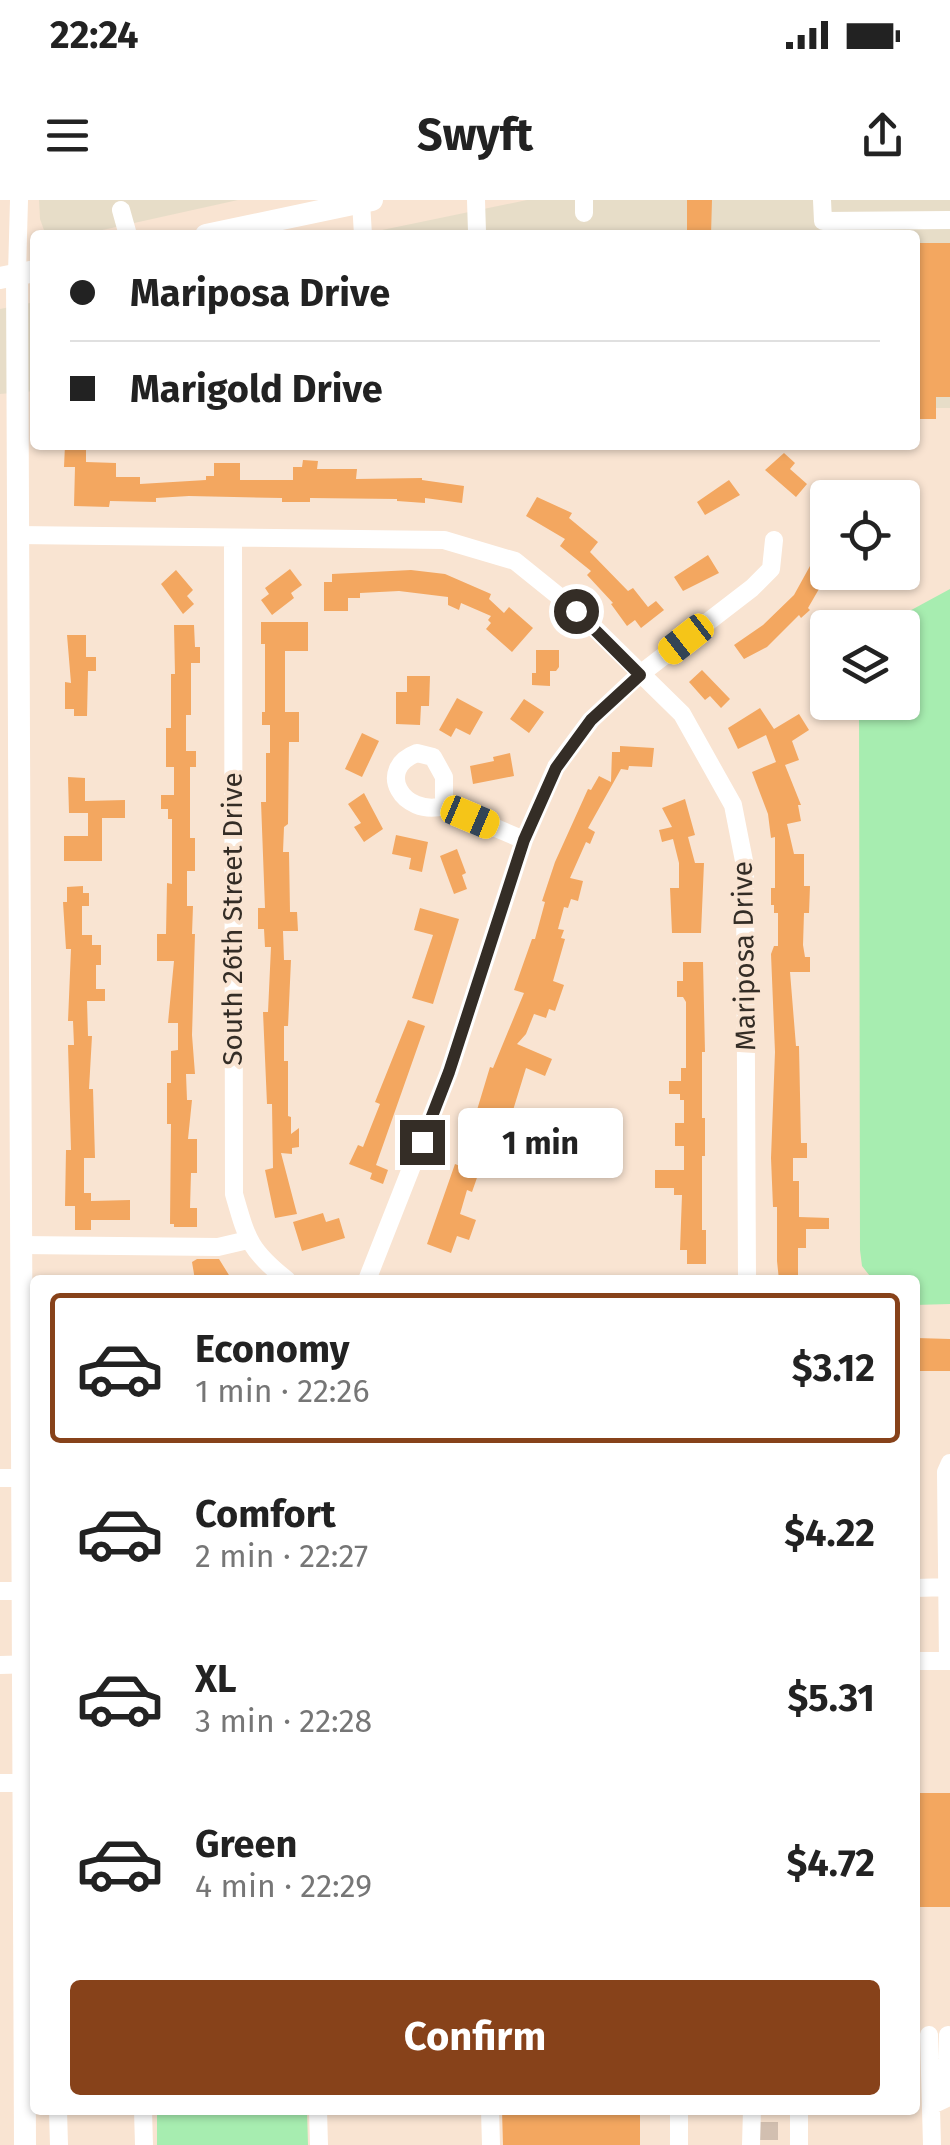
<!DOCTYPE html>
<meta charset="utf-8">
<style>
body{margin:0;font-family:"Fira Sans",sans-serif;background:#f6f6f6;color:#222;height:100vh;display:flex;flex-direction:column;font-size:38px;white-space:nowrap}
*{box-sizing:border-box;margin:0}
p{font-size:32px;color:#767676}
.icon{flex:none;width:55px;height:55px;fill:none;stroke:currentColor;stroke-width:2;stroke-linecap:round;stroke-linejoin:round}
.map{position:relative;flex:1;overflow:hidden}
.sheet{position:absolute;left:30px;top:1075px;width:890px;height:840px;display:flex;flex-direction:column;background:#fff;border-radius:10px;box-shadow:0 2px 8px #0004}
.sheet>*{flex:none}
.guide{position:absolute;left:30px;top:30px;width:890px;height:220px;border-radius:10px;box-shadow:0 2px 8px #0004;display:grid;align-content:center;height:220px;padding:0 40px;background:#fff}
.buttons{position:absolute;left:810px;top:280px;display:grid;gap:20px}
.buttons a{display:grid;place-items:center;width:110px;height:110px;border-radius:10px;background:#fff;box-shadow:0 2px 8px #0004;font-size:50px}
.end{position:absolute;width:45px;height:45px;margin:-22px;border:12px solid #342d26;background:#fff;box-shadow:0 0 0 5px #fff}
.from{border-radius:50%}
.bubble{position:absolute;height:70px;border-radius:10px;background:#fff;box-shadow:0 2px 8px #0004;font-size:32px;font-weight:700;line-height:70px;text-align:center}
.car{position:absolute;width:30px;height:60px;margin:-30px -15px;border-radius:12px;box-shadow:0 0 8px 2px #0007;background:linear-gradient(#f5c518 24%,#345 0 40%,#f5c518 0 76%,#345 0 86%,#f5c518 0)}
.guide b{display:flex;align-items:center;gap:35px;height:95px;font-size:38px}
.guide b+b{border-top:2px solid #e0e0e0}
.guide i{width:25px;height:25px;background:#222}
ul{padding:18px 0 0;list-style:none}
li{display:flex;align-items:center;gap:30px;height:150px;margin:0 20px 15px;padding:0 20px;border:5px solid transparent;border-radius:10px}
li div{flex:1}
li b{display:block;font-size:38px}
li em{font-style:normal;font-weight:700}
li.selected{border-color:#87421a}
li>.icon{width:90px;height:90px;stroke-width:1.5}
.primary-button{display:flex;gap:20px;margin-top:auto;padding:20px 40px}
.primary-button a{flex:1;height:115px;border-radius:10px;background:#87421a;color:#fff;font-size:40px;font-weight:700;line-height:115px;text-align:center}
.status{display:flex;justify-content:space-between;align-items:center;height:70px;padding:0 50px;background:#fff;direction:ltr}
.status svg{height:28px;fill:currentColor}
header{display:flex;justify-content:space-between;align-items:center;height:130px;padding:0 40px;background:#fff;font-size:45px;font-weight:700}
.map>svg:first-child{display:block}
.commercial{fill:#e7ddc8}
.green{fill:#a7edb0}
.building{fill:#f3a760}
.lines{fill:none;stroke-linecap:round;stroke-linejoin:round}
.minor-tunnel{stroke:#d2bfb0;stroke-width:18;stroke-dasharray:18 9;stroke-linecap:butt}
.minor{stroke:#fff;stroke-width:18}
.major{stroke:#fff;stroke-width:22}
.route{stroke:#342d26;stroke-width:12}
.labels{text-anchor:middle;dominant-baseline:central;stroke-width:8;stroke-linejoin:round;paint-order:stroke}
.street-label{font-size:28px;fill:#342d26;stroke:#f9e4d2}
</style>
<div class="status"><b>22:24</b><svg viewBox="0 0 49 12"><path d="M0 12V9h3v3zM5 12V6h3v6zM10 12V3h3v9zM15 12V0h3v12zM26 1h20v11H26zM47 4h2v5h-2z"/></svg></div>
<header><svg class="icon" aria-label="menu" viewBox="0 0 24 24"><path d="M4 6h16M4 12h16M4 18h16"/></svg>Swyft<svg class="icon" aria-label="share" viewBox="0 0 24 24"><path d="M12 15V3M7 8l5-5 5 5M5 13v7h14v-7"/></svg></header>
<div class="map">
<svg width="950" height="1945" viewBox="0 0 950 1945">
<rect width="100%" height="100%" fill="#f9e4d2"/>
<path class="commercial" d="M39 0H238L80 35 45 33 40 19Z
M527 0H950V208H915V35H358Z
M35 102V191L0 194V109Z"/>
<path class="green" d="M950 389V1104L915 1105V1080H873L862 1066 860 1050 859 503 902 502V428L880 427Z
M157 1910H307L308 1945H157Z"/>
<path class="building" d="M687 0H712L711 35H687Z
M915 43H950V197H936V219H915Z
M65 245H86V262L116 263V277H140V284L206 280V276H214V263H240V280H293V267H302L303 260 318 261 317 269H357L356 279 422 278V280L464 286 462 303 425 298V303L397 301V299L310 298V302H282V298L189 296 156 298V302L110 301 109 307 74 306 75 267H64Z
M784 253 795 263 790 269 807 284 796 297 765 270Z
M729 280 740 295 705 315 697 302Z
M537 297 572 313 569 318 598 342 590 352 628 391 633 388 648 407 656 401 664 410 641 428 635 420 627 426 611 404 613 403 587 375 591 371 560 346 565 339 526 316Z
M708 355 719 373 683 391 674 377Z
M810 366 827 375 808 408 810 410 801 418 799 415 767 447 744 459 734 445 763 425 794 395Z
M290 369 302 385 291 393 294 398 272 415 261 400 269 394 265 388Z
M176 370 193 390 187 396 194 404 183 414 161 384Z
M411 370 445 374 491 394 489 399 504 413 509 407 533 428 512 452 486 429 491 423 488 420 491 416 461 403 459 410 448 405V397L399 391 360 393V398H348V411H324V382H332V374Z
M261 422H308V451H285V512H299V542H289L288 624 284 627 283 652H289L290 712H297L298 731H283L284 760H291L288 826H284V861H288V916L291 917V934L299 928V947L292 948V954L281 953 297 1014 275 1018 265 970 273 968 272 904H267L263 812H268L271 747H265L264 729H258V708H265L261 602H266V553H270V525H262V512H265V444H261Z
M174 425H194L195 447H200V463H191V515H186V551H196V567H190V638H195V671H187V706H193L192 734H195L192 835 195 874H186L187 900H192L188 939H197V973H191L190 1008H197V1027H174V1024H170L171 924H167V883H171V851L178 850V823H168L174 761H157V734H166L167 683 172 684V619H168V609H161V595H174V567H166V528H171V474H175Z
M67 435H86V457H96V471H88L87 516H74V509H65V482L71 483Z
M536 450H559V467L556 471H550V486L532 485V473H536Z
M702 470 730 499 721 508 710 496 705 500 689 482Z
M407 476H430L429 506H421L420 525 396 524V492H407Z
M457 498 483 512 470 535 456 528 451 537 439 530Z
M524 499 544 512 529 533 510 519Z
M760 508 774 529 799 514 809 530 792 541 799 560 785 565 801 605H798L801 621 787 624 794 654H804V686H810L809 713H804L803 745 805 757H810V772H790L796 846H799L801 943H807V958H793V981H799V1017L829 1018V1029H806V1048H798V1080H779L777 1061V1007H773L771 958 775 852 771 754 774 746H778V713H774V705H771V688H775V637L771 638 768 614 752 572 776 562 766 535 738 549 728 528Z
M362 533 379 541 362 577 345 569Z
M620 546 654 548 652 567 629 566 628 570 621 569 588 628 595 632 590 644 586 642 570 678 583 681 578 701 571 699 568 708 564 707 558 729 564 730 561 738 565 739 553 781 564 785 555 811 549 809 546 818 534 814 526 834 517 844 552 859 545 876 526 868 510 920 505 919 494 949 486 952 472 992 467 990 460 1014 476 1020 469 1040 457 1036 451 1053 427 1044 455 964 460 966 480 911 477 910 490 867 493 868 524 793 514 790 532 739H535L545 702 542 701 555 662 588 589 591 590 599 576 611 582 612 552H620Z
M510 553 514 576 473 584 470 566 494 561 493 557Z
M68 577 85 578V601L125 600V618H102V661H64V636H88V613H69Z
M364 593 383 629 364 642 354 627 361 623 348 604Z
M685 599 695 635 688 637 695 663H704L701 733H672L670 688H679V663L673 639 662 642 659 630 672 627 662 608Z
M396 635 428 642 422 672 409 669 411 658 392 654Z
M457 649 466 673 462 675 467 689 454 694 440 656Z
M83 686V693H89V706H82V735H92V745H101V765H96V789H105V801H87L88 836H92L89 889H93L95 958H84V993H91V1001L130 1000V1020H91V1030H75V1006H65L66 950H71L68 845H74L73 821H68L71 749H66L63 702H67V687Z
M420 708 459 719 433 804 412 798 433 735 414 730Z
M683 762H703L705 852H702V918H705V956H702V1030H706V1064H687V1050H680L682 995H674V988H655V970H684V946H675V923H684V900H680V894H669V881H681V868H686V802L683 797H677V781H683Z
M408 820 425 826 376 965 388 970 383 984 370 979 372 973 349 964 358 945 363 947 380 904 375 902Z
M323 1013 326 1022 339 1018 345 1038 302 1051 293 1022Z
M197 1059H219L232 1080H195L192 1062Z
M917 1138 950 1139V1171H920V1167H916Z
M915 1593H950V1707H915Z
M502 1910H640V1945H503Z"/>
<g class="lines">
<path class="minor-tunnel" d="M760 1931H778"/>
<path class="minor" d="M476 0 477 32
M584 0V13
M822 0 823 21 950 20
M361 2 363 35
M121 10 128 35
M17 74 19 0
M17 335 444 340 515 361 577 411 682 514 733 605 745 666 747 1080
M233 338 234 994C247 1039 249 1050 287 1080
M444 606C402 617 375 569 417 553L433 557 444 577V606L524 640
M20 1045 218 1047 248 1040
M367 1080 449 872 524 640 556 567 591 520 639 475 752 388 771 369 774 340
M0 1278H21
M915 1388 950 1387
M0 1391H35
M915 1461H950
M948 1461 946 1272 950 1263
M0 1465 35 1464
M0 1583H23
M929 1835 932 1945
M932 1905 947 1898 948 1835
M58 1910 59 1945
M143 1910 144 1945
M318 1910 319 1945
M490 1910 491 1945
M679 1945V1910
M751 1945 752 1910
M799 1945V1910"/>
<path class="major" d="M206 35 372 0
M17 74 25 1945
M0 78 35 71"/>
</g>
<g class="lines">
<path class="route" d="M422 942 449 872 524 640 556 568 591 520 640 475 576 411"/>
</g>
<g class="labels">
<g class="street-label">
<text transform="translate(232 719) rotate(-90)">South 26th Street Drive</text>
<text transform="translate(744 756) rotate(-91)">Mariposa Drive</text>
</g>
</g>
</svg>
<div class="buttons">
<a><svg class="icon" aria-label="locate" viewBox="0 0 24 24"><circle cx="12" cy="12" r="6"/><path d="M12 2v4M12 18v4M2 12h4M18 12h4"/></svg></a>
<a><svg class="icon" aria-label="layers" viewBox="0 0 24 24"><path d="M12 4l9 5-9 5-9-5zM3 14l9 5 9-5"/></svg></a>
</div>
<i class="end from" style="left:576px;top:411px"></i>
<i class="end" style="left:422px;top:942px"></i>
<div class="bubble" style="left:458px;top:908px;width:165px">1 min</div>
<i class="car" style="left:686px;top:439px;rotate:232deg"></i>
<i class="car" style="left:470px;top:617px;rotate:113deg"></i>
<div class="guide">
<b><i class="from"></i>Mariposa Drive</b>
<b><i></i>Marigold Drive</b>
</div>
<section class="sheet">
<ul>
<li class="selected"><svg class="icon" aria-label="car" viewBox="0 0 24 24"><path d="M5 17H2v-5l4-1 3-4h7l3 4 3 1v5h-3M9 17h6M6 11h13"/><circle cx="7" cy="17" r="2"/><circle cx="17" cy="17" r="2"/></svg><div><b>Economy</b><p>1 min · 22:26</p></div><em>$3.12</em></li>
<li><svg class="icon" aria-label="car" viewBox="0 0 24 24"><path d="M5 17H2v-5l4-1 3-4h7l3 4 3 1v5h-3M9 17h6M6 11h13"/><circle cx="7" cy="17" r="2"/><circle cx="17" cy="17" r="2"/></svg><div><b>Comfort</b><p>2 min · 22:27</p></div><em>$4.22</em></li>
<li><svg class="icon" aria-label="car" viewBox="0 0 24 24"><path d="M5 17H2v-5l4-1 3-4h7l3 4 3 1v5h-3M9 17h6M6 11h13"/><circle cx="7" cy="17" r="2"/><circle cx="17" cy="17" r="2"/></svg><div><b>XL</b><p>3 min · 22:28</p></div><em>$5.31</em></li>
<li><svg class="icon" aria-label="car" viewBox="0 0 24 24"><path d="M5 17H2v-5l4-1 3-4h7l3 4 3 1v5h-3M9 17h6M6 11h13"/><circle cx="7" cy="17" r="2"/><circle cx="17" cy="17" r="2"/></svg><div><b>Green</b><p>4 min · 22:29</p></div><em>$4.72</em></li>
</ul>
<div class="primary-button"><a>Confirm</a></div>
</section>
</div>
